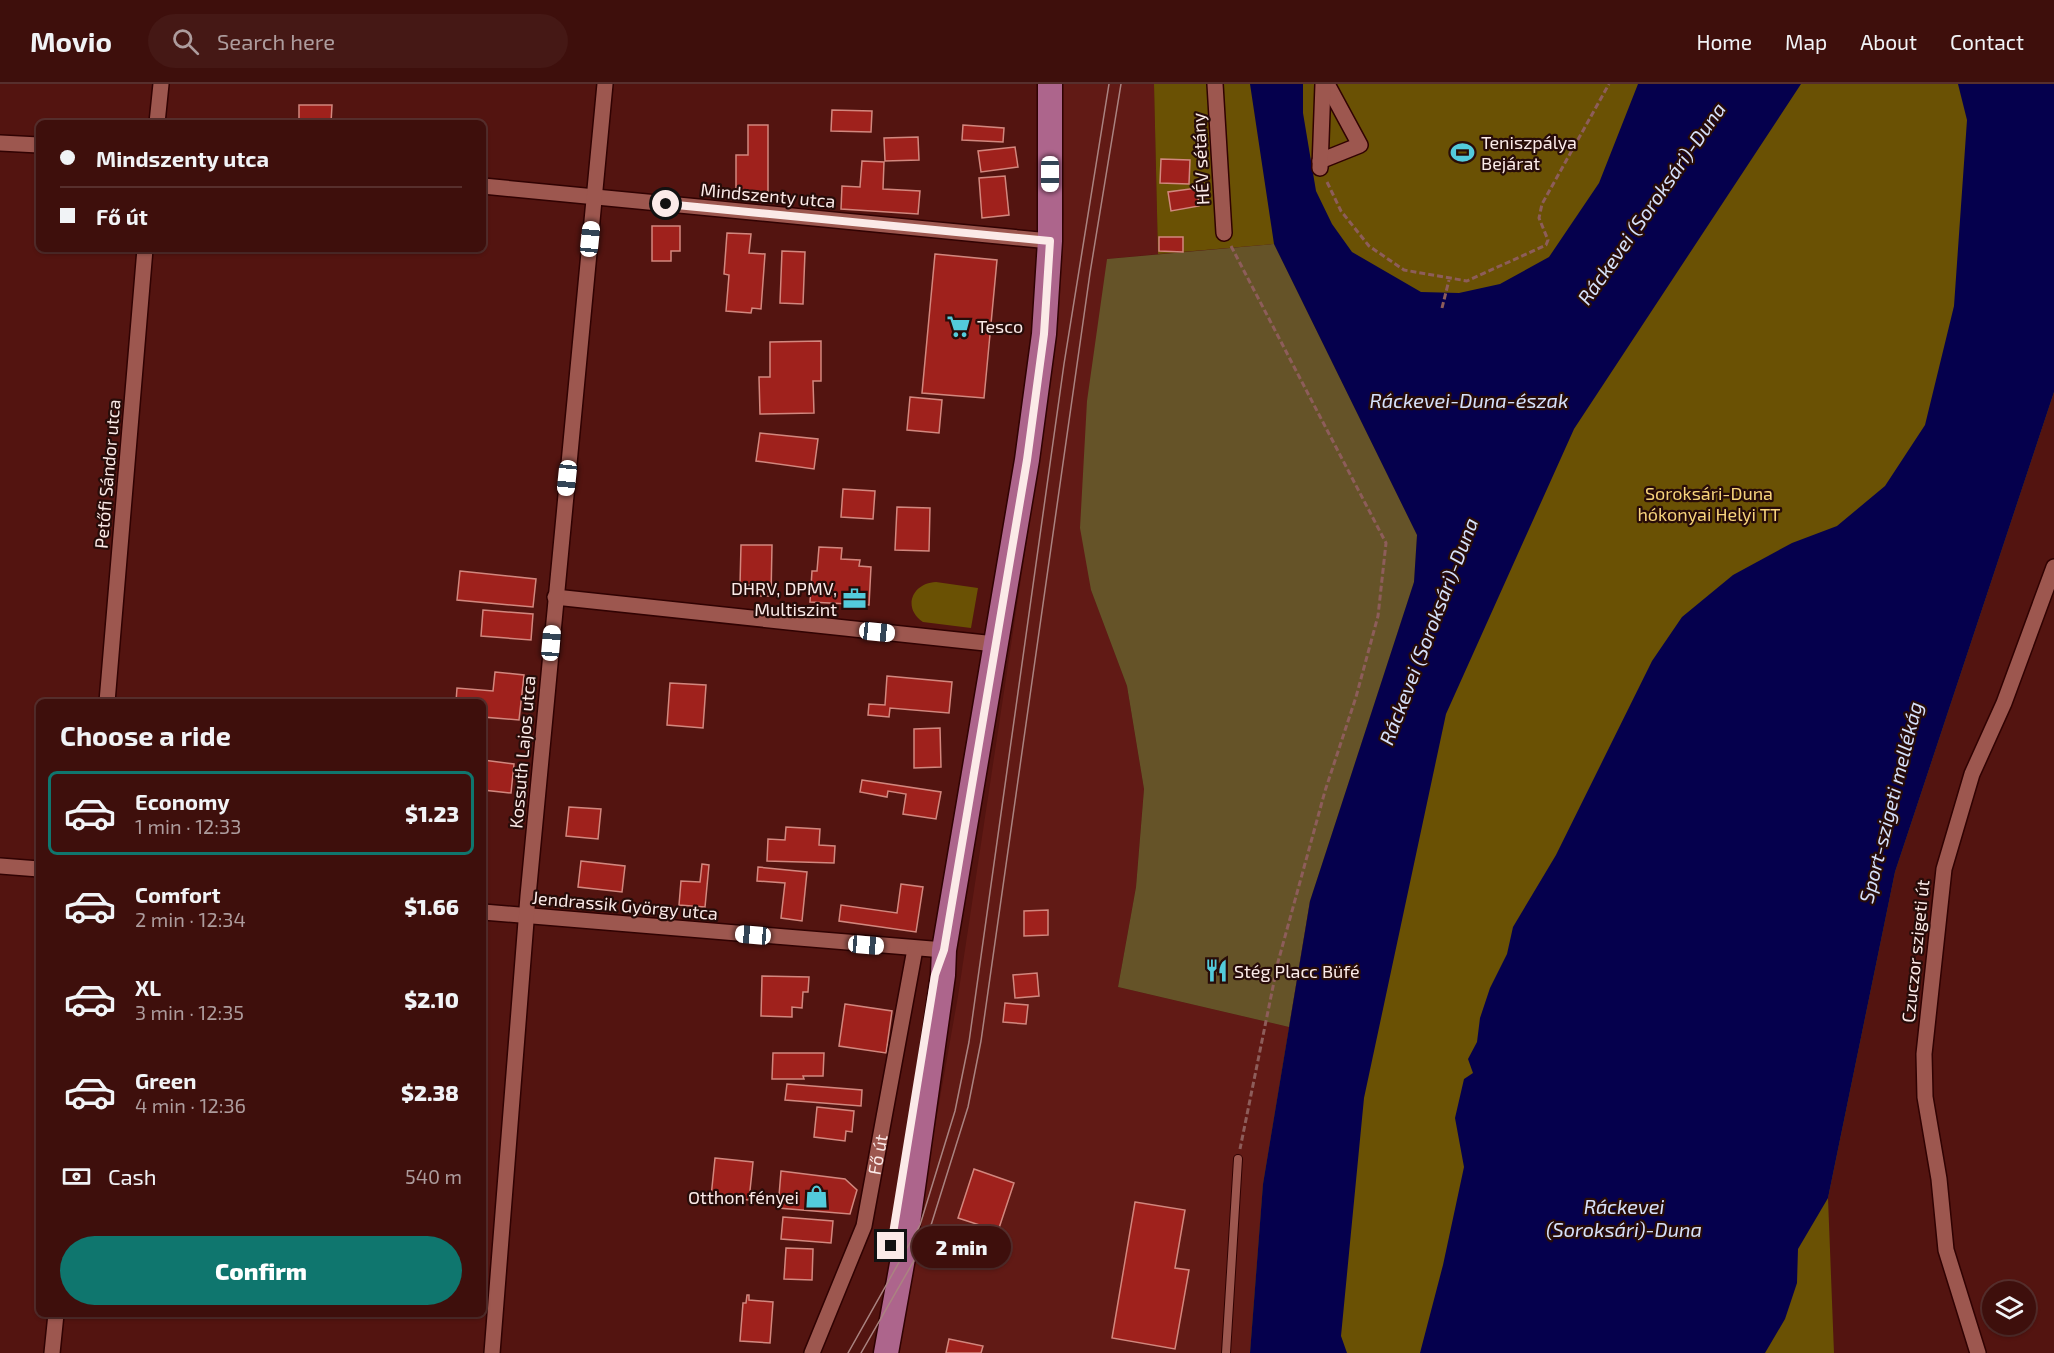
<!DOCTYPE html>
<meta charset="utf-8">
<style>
body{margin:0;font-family:"Exo 2",sans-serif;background:#451815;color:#f1f3f6;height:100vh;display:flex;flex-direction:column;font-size:22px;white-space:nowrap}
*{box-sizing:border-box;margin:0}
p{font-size:20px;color:#ad9c9d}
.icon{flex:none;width:33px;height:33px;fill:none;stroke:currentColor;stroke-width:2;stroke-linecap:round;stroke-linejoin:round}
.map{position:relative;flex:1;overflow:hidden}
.details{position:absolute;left:36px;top:615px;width:450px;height:618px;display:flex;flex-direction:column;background:#3e0f0c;border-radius:9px;box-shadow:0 2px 4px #0004,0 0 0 2px #572f2d}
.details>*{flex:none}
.guide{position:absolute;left:36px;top:36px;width:450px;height:132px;border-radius:9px;box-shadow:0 2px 4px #0004,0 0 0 2px #572f2d;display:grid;align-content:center;height:132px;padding:0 24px;background:#3e0f0c}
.buttons{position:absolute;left:1982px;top:1197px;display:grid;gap:12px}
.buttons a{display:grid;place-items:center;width:54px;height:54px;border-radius:50%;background:#3e0f0c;box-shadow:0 2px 4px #0004,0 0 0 2px #572f2d;font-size:30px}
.end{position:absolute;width:27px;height:27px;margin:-14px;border:8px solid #fbeae8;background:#111;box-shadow:0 0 0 3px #111}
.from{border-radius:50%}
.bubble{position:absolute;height:42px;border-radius:21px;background:#3e0f0c;box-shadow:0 2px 4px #0004,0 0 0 2px #572f2d;font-size:20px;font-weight:800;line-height:42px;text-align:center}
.car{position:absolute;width:18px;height:36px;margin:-18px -9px;border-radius:8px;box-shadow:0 0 4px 2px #0007;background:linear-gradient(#fff 24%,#345 0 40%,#fff 0 76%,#345 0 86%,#fff 0)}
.guide b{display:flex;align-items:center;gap:21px;height:57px;font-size:22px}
.guide b+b{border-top:2px solid #572f2d}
.guide i{width:15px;height:15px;background:#f1f3f6}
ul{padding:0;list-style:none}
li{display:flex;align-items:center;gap:18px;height:84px;margin:0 12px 9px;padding:0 12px;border:3px solid transparent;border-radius:9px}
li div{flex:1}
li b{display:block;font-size:22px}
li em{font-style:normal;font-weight:800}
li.current{border-color:#0f766e}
li>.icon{width:54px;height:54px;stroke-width:1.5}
h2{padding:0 24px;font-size:27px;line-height:72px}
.pay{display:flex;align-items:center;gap:15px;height:66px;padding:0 24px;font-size:22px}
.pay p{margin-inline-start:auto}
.button{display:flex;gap:12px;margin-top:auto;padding:12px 24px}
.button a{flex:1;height:69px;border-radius:36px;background:#0f766e;color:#fff;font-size:24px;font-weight:800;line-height:69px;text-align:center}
header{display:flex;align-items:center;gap:36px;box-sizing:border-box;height:84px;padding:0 30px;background:#3e0f0c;border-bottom:2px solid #572f2d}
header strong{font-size:28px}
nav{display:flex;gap:33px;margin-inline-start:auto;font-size:21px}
.search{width:420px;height:54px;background:#451815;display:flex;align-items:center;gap:15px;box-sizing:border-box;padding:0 21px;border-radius:33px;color:#ad9c9d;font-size:22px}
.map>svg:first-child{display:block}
.built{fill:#611a15}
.green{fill:#6a5104}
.forest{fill:#655328}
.water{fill:#05004d}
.building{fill:#9f211c;stroke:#d2877e;stroke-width:1.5}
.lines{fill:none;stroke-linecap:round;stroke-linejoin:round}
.service-casing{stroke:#300202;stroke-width:10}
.minor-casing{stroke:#300202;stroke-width:18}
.primary-casing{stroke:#300202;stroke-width:27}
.path{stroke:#8d5d5a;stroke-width:3;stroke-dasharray:6 3;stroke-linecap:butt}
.service{stroke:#9d574f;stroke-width:8}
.minor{stroke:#9d574f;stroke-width:15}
.primary{stroke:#ad658c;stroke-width:24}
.tram{stroke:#aa8380;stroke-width:1.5}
.route{stroke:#fbeae8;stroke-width:8}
.labels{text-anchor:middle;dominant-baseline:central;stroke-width:4.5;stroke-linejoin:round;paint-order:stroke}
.poi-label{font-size:18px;fill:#fbeae8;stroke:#270c09;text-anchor:start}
.street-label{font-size:18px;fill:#fbeae8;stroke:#270c09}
.park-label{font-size:18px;fill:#f8d47c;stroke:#270c09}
.water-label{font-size:20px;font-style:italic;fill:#d6e1fb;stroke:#270c09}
</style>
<header>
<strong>Movio</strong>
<div class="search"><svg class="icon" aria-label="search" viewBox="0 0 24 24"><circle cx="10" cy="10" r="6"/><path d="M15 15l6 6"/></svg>Search here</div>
<nav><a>Home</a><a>Map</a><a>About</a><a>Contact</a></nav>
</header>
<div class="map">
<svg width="2054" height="1269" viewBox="0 0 2054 1269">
<rect width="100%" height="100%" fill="#531410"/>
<path class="built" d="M1060 0H1154L1158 170 1107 175 1091 506 1127 602 1144 705 1136 803 1118 903 1289 943 1263 1101 1250 1269H895L958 912 1040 369 1064 131Z"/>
<path class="green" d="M1154 0H2054V308L1895 788 1828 1114 1834 1269H1250L1263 1100 1310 817 1274 160 1158 170Z
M936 498 978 504 971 544 923 538C902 524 912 499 936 498Z"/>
<path class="forest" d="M1274 160 1417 451 1414 498 1310 817 1289 943 1118 903 1136 803 1144 705 1127 602 1091 506 1080 444 1087 317 1107 175Z"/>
<path class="water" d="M1250 0H1303V29L1316 107 1332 140 1352 168 1421 208 1459 209 1500 200 1549 173 1599 99 1638 0H1801L1574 345 1446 630 1364 1014 1341 1252 1347 1269H1250L1263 1100 1310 817 1414 498 1417 451 1274 160Z
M1958 0H2054V308L1895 788 1828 1114 1798 1165 1797 1199 1785 1235 1765 1269H1420L1443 1181 1464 1083 1455 1034 1464 995 1473 989 1468 975 1477 958 1480 934 1490 904 1507 870 1513 843 1556 771 1652 577 1682 533 1733 491 1792 459 1837 442 1885 402 1925 341 1954 222 1967 36Z"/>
<path class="building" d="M299 21H332L331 39H299Z
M832 26 872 27 871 48 831 47Z
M748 41H768V109H736V71H748Z
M963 41 1004 44 1003 58 962 56Z
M918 53 919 76 885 77 884 54Z
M1015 63 1018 83 981 88 978 67Z
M1161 75 1190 76 1189 100 1160 99Z
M862 77 884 78 883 105 920 107 918 130 841 125 842 102 860 103Z
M1005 92 1009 131 982 134 979 94Z
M1197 104 1199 122 1171 127 1168 108Z
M652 142H680V167H671V177H652Z
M727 149 751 150 749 169 765 170 761 225 752 224 751 229 726 227 729 191 724 190Z
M1159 153H1183V168L1159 167Z
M782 167 805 168 803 220 780 219Z
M935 170 997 176 984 314 922 309Z
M821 257V297H813L814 329 760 330 759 293H770V258Z
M910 313 942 316 939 349 907 346Z
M760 349 818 355 814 385 756 377Z
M843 405 875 407 873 435 841 433Z
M897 423 930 424 929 467 895 466Z
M741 461H772L771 512H755V501H740Z
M819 463 842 464 841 475 860 476 859 482 871 483 869 521 810 518 812 487H817Z
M460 487 536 495 533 523 457 516Z
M483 526 533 530 531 556 481 552Z
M495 588 524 591 519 636 483 633V618H456L457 604 493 607Z
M887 592 952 598 949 629 890 624 889 633 868 631 869 620 885 621Z
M670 599 706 601 703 644 667 641Z
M940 644 941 683 914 684V645Z
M483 676 514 680 511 709 483 706Z
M862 696 941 708 936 735 903 730 906 710 888 707 887 713 860 708Z
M569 723 601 725 598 755 566 752Z
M786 743 820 745 819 761 835 762 834 779 767 777 768 755 785 756Z
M581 777 625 782 622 808 578 803Z
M702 780 709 781 705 823 679 821 681 797 700 798Z
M758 783 807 788 802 837 781 834 785 799 757 797Z
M901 800 923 803 916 848 839 837 841 821 897 829Z
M1048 826V851L1024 852V827Z
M1037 889 1039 912 1015 914 1013 891Z
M762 892 809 893 808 908H803L802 924 792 923V933L761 932Z
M1005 919 1028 921 1026 940 1003 938Z
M845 920 892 927 886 969 839 962Z
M773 969H824L823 992H803L804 995H772Z
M787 1000 862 1006 861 1022 785 1016Z
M817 1023 854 1027 852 1048 846 1047 845 1057 814 1053Z
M715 1074 753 1078 749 1116 711 1113Z
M974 1085 1014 1099 998 1147 958 1134Z
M781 1087 845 1095 857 1106 850 1130 778 1124Z
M1135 1118 1185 1126 1175 1184 1189 1186 1175 1265 1112 1254Z
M783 1133 833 1137 831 1159 781 1155Z
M786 1164 813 1165 812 1196 784 1195Z
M747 1211H749V1216L773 1218 770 1259 740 1257 743 1219H746Z
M949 1255 983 1262 981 1269H946Z"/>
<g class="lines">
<defs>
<path id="service" d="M1226 1269 1238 1075"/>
<g id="minor">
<path d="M1215 0 1224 149"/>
<path d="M157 39 161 0"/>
<path d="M0 59 39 61"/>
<path d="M1320 77 1360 61 1327 0"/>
<path d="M1320 84 1323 0"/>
<path d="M483 102 1050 157"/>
<path d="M555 513 995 560"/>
<path d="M107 618 145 165"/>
<path d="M0 782 39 785"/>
<path d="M483 828 944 866"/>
<path d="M52 1269 56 1230"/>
<path d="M492 1269 528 812 605 0"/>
<path id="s1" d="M812 1269 864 1142 915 865"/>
<path d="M1978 1269 1946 1166 1939 1095 1925 1013 1924 970 1944 785 1972 690 2004 619 2054 483"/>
</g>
<path id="primary" d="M886 1269 903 1174 943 891 944 866 1027 376 1044 250 1050 157V0"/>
</defs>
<use href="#service" class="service-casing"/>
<use href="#minor" class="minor-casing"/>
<use href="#primary" class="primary-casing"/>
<path class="path" d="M1327 98 1341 127 1369 162 1404 186 1467 197 1546 161 1548 156 1539 134 1542 120 1609 0
M1231 162 1386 459 1378 532 1356 613 1325 707 1278 878 1240 1065
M1442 224 1449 196"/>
<use href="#service" class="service"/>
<use href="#minor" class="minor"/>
<use href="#primary" class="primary"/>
<path class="tram" d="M848 1269 920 1141 955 1027 969 958 1064 280 1109 0
M861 1269 927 1154 968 1023 981 957 1090 189 1121 0"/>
</g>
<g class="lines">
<path class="route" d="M666 120 1050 157 1044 250 1027 376 944 866 935 891 891 1162"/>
</g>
<defs>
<symbol id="stadium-bare" viewBox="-9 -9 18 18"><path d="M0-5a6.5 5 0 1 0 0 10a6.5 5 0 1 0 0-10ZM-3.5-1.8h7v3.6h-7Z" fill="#53cbdb" stroke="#270c09" stroke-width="2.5" paint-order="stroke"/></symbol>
<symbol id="supermarket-bare" viewBox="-9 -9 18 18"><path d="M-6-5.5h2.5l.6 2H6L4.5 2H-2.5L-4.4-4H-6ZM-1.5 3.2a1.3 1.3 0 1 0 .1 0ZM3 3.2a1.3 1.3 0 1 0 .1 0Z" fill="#53cbdb" stroke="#270c09" stroke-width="2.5" paint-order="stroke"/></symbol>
<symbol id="office-bare" viewBox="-9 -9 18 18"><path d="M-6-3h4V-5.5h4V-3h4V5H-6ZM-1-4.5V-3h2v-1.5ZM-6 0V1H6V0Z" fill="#53cbdb" stroke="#270c09" stroke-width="2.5" paint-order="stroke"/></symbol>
<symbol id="restaurant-bare" viewBox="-9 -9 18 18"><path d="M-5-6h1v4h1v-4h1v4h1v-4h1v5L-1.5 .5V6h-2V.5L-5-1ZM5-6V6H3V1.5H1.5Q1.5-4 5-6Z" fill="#53cbdb" stroke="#270c09" stroke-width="2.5" paint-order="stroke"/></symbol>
<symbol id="shop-bare" viewBox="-9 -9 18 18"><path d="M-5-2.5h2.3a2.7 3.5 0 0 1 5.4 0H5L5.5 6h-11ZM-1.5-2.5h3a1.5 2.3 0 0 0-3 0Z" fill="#53cbdb" stroke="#270c09" stroke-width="2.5" paint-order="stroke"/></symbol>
</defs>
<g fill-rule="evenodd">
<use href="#stadium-bare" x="1446" y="52" width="33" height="33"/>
<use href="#supermarket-bare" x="942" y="226" width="33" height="33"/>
<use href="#office-bare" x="838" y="498" width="33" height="33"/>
<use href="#restaurant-bare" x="1200" y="870" width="33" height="33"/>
<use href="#shop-bare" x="800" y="1096" width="33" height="33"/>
</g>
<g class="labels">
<g class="poi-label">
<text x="1481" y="58">Teniszpálya<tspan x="1481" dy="21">Bejárat</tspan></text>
<text x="977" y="242">Tesco</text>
<text x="837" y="504" text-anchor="end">DHRV, DPMV,<tspan x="837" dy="21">Multiszint</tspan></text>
<text x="1234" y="887">Stég Placc Büfé</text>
<text x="799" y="1113" text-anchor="end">Otthon fényei</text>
</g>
<g class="street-label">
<text transform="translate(1200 75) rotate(-93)">HÉV sétány</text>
<text transform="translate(768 111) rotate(5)">Mindszenty utca</text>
<text transform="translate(107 390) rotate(-85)">Petőfi Sándor utca</text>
<text transform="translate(522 668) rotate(-85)">Kossuth Lajos utca</text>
<text transform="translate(625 821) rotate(5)">Jendrassik György utca</text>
<text transform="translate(1915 867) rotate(-84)">Czuczor szigeti út</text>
<text stroke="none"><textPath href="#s1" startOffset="210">Fő út</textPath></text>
</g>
<g class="park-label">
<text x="1709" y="409">Soroksári-Duna<tspan x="1709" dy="21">hókonyai Helyi TT</tspan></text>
</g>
<g class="water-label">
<text transform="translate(1651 119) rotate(-55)">Ráckevei (Soroksári)-Duna</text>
<text x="1469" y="316">Ráckevei-Duna-észak</text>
<text transform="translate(1428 547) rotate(-69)">Ráckevei (Soroksári)-Duna</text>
<text transform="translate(1890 718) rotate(-76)">Sport-szigeti mellékág</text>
<text x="1624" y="1122">Ráckevei<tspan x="1624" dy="23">(Soroksári)-Duna</tspan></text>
</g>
</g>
</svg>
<div class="buttons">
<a><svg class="icon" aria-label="layers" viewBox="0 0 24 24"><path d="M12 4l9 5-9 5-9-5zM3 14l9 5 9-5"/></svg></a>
</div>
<i class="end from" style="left:666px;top:120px"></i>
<i class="end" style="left:891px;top:1162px"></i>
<div class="bubble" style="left:912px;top:1142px;width:99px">2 min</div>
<i class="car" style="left:1050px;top:90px;rotate:180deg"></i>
<i class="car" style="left:590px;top:155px;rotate:6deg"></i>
<i class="car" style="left:567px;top:394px;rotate:186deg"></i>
<i class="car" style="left:877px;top:548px;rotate:96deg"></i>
<i class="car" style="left:551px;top:559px;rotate:5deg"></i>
<i class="car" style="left:753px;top:851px;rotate:275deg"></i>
<i class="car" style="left:866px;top:861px;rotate:95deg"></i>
<div class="guide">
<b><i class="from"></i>Mindszenty utca</b>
<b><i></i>Fő út</b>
</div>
<section class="details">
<h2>Choose a ride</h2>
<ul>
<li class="current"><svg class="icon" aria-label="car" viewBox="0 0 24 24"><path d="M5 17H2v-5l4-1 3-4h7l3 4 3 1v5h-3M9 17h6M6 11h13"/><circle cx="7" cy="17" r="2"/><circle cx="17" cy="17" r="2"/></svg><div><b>Economy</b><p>1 min · 12:33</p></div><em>$1.23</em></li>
<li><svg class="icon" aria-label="car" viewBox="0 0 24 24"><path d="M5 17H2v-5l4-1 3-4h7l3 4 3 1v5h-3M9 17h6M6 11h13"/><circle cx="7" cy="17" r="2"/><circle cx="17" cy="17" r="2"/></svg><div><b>Comfort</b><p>2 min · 12:34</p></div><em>$1.66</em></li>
<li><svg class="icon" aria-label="car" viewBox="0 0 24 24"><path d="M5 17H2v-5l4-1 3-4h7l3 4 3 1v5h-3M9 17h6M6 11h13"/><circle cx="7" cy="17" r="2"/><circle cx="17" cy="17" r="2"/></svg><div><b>XL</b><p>3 min · 12:35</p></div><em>$2.10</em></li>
<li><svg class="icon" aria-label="car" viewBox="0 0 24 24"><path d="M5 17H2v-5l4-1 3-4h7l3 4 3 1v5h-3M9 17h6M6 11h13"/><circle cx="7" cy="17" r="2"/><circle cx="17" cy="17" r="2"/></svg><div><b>Green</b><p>4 min · 12:36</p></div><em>$2.38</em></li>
</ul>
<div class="pay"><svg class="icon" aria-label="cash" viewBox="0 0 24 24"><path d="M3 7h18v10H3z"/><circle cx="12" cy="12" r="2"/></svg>Cash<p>540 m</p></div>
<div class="button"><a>Confirm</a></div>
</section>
</div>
